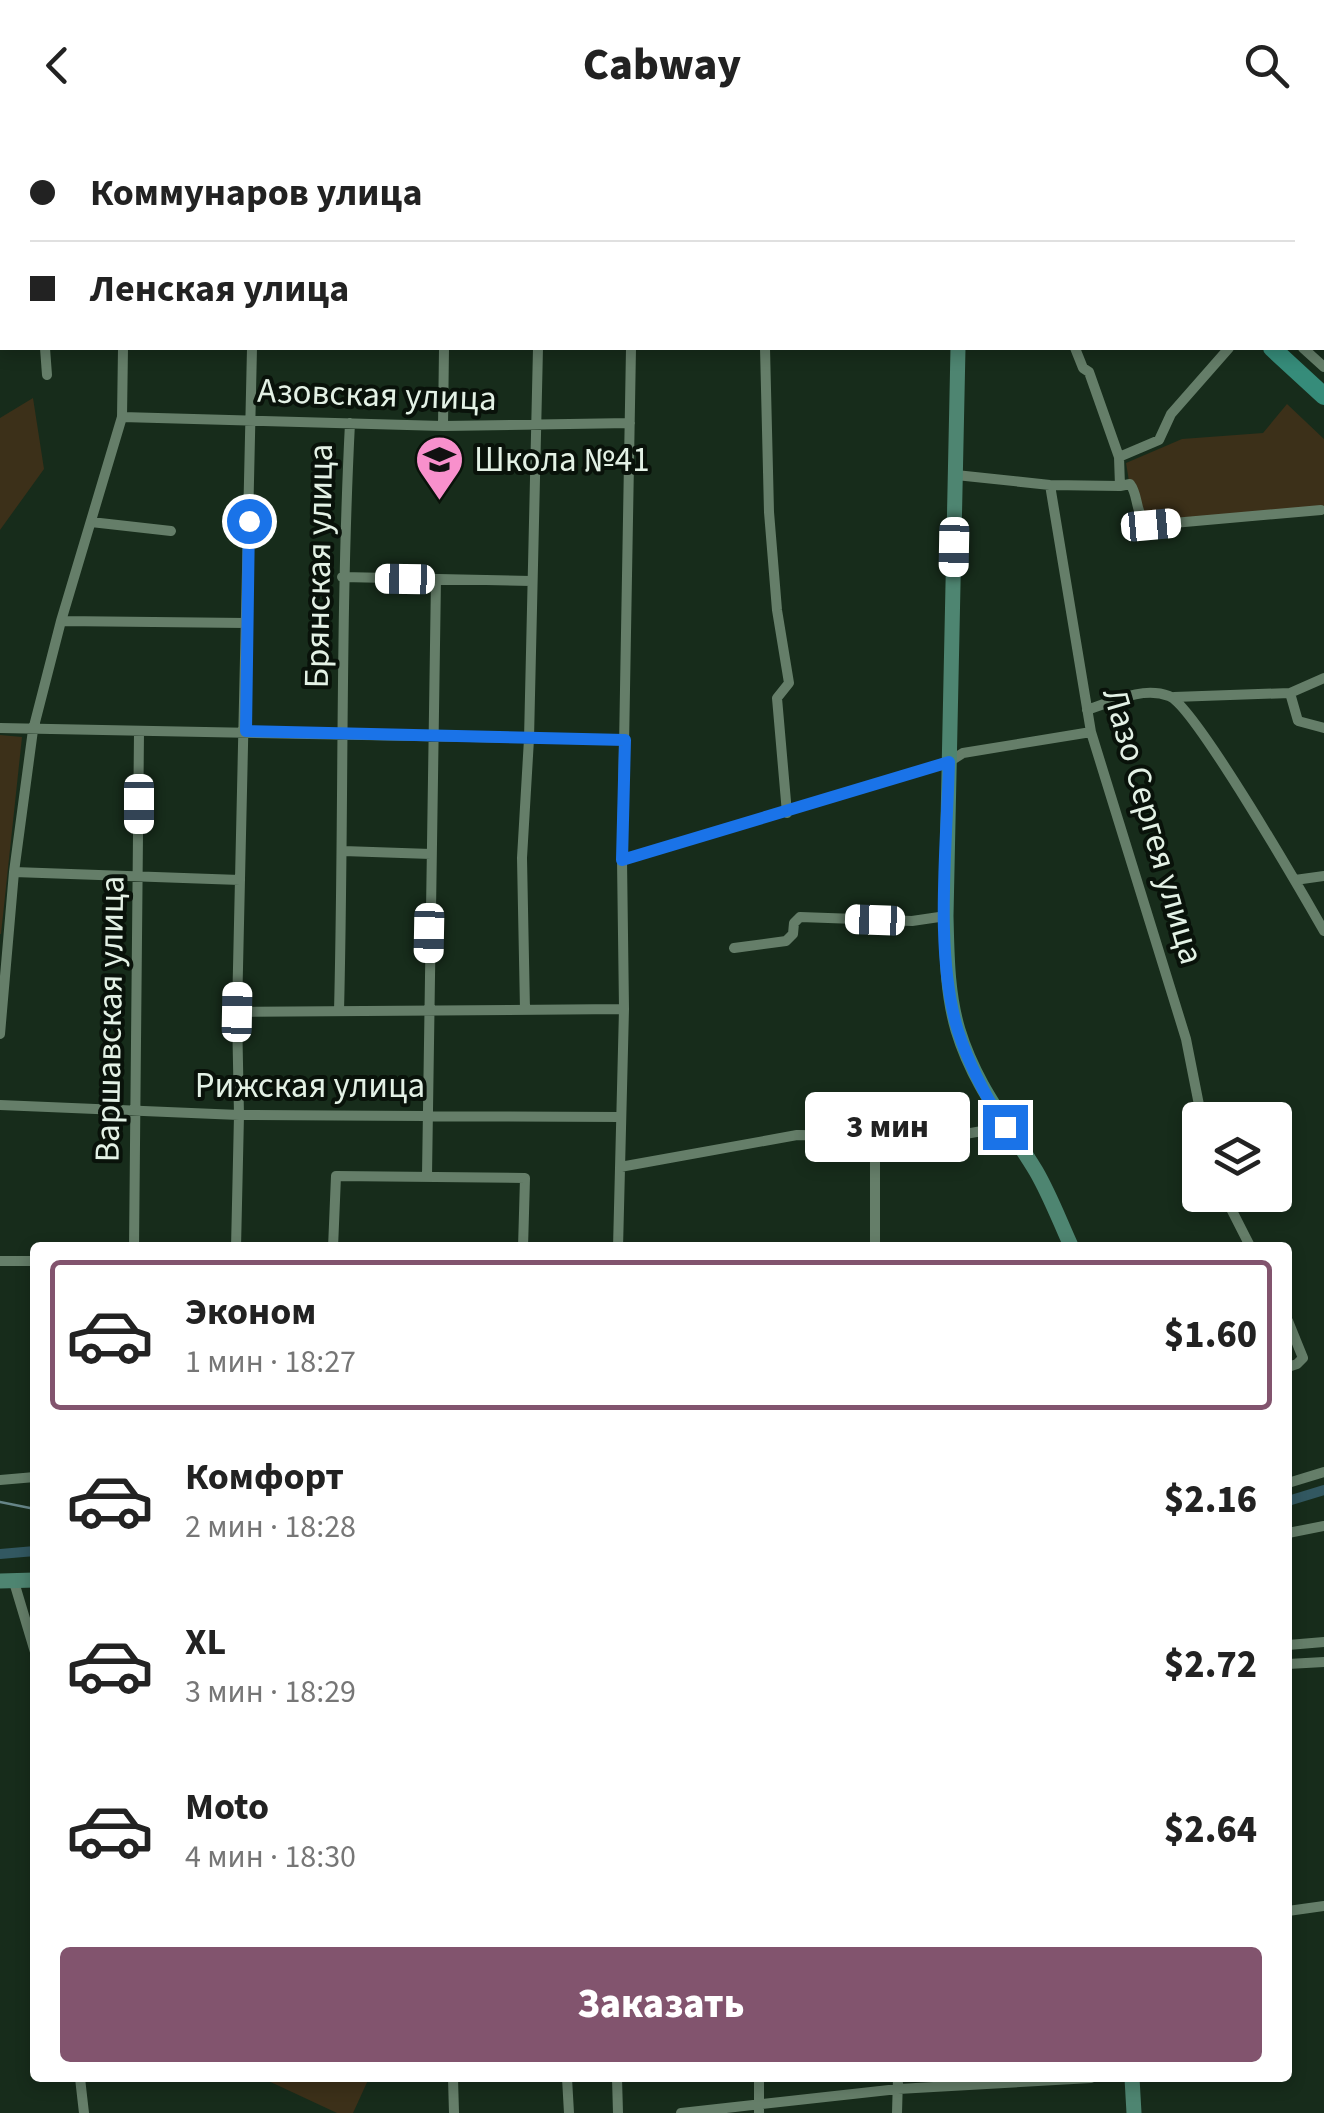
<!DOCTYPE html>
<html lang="ru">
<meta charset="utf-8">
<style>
body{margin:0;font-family:"Source Sans 3",sans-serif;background:#f2f2f2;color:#222;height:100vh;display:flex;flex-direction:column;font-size:38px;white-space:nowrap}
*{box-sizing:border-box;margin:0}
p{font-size:32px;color:#767676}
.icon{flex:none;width:55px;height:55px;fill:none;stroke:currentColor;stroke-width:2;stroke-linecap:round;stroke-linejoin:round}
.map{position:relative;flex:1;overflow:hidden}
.side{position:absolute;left:30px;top:1112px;width:1262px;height:840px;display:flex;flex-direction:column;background:#fff;border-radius:10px;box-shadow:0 5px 15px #0003}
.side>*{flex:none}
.banner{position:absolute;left:0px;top:0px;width:1325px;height:220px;box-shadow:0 5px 15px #0003;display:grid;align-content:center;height:220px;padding:0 30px;background:#fff}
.buttons{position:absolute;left:1182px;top:972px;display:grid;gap:20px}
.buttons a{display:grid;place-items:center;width:110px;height:110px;border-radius:10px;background:#fff;box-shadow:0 5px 15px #0003;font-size:50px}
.end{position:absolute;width:45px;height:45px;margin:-22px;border:12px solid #1a73e8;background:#fff;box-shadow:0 0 0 5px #fff}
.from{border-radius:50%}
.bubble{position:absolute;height:70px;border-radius:10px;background:#fff;box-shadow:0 5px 15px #0003;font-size:32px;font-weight:800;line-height:70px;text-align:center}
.car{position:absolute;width:30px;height:60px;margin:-30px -15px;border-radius:12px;box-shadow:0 0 8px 2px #0007;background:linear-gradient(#fff 24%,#345 0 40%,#fff 0 76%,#345 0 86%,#fff 0)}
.banner b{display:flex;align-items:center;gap:35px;height:95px;font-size:38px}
.banner b+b{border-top:2px solid #e0e0e0}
.banner i{width:25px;height:25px;background:#222}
ul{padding:18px 0 0;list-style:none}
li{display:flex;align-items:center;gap:30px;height:150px;margin:0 20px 15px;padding:0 10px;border:5px solid transparent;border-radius:10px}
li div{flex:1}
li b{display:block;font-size:38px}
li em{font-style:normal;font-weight:800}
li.current{border-color:#82546e}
li>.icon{width:90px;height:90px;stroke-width:1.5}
.button{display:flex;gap:20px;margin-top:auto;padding:20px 30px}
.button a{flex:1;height:115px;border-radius:10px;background:#82546e;color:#fff;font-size:40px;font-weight:800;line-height:115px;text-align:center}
header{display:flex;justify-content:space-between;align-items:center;height:130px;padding:0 30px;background:#fff;font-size:45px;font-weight:800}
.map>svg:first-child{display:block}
.green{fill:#3c3019}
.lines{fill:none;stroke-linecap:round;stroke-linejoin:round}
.stream{stroke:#678689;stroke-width:2.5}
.canal{stroke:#325861;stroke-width:10}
.street{stroke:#657e69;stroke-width:10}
.secondary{stroke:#4e8571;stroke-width:15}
.primary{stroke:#368c7a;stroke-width:18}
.route{stroke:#1a73e8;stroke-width:12}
.labels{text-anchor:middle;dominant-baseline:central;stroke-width:8;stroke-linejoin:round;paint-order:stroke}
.street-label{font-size:35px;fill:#e3f1e5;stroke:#09120a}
.poi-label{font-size:35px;fill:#e3f1e5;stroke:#09120a;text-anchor:start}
</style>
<header><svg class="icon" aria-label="back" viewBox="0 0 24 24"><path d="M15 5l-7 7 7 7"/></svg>Cabway<svg class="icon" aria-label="search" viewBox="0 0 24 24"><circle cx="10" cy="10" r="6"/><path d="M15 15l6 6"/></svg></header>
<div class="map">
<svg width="1324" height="1983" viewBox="0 0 1324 1983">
<rect width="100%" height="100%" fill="#172c1b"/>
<path class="green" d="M33 268 44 339 0 400V288Z
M1287 274 1324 309V382L1137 399 1126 333 1182 309 1263 303Z
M0 605 22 607 1 804H0Z
M262 1948H369L353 1983H337Z"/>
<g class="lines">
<path class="stream" d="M0 1372 35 1379"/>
<path class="canal" d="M1288 1371 1324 1360
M0 1424 35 1421"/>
<path class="street" d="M631 0V2
M744 0 745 2
M127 2V0
M255 2V0
M379 2V0
M501 2V0
M1137 2 1140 0
M1268 2 1270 0
M1322 69 1324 68
M0 133H2
M1322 174 1324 175
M45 218 47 245
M765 218 769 382 777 480 789 553 777 568 787 683
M1303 218 1324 237
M122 287 443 296 630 293
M443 296 444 218
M1119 327 1159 310 1171 284 1229 218
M956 345 1050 355 1120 356 1119 327 1089 242 1083 238 1075 218
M1050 355 1091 602 1186 909 1202 990
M1120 356 1130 354C1140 367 1133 385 1151 395L1321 380
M91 392 171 401
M342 447 531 451
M61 491 246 493
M1290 563 1298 591 1324 598
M1174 567 1290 563 1324 548
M1087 580C1112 572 1142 556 1169 566 1194 575 1304 766 1324 801
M0 598 625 610
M343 721 431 724
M622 730 949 632 963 623 1091 602
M14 742 240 750
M1295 750 1324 746
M734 818 786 811 793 804 794 793 800 787 912 791 946 786
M525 880 522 728 529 609 538 218
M339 881C344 685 340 489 350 293
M237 882 624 879
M0 904 14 742 33 600 61 491 122 287 123 218
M0 975 239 985 621 987
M620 1037 797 1005 948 1007 1005 997
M427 1046 436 449
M1224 1065 1251 1118
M134 1118 139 602
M236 1118 239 985 237 882 252 218
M333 1118 336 1046 525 1048 523 1118
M618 1118 624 879 622 730 631 218
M875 1118V1004
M0 1131H35
M1288 1191 1303 1228 1297 1234 1288 1237
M0 1350 35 1347
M1288 1353 1324 1342
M1288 1403 1324 1396
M14 1452 35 1522
M1288 1515 1324 1512
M1288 1534 1324 1532
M1288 1781 1324 1776
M80 1948 84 1983
M453 1948 454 1983
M567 1948 569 1983
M617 1948 618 1983
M759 1948V1983
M681 1983 898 1959 1091 1948
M897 1983 898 1948"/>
<path class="secondary" d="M960 2V0
M958 218 946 786C947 825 947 863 958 900 975 956 1007 993 1036 1041 1050 1065 1060 1092 1072 1118
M0 1451 35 1450
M1132 1948 1134 1983"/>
<path class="primary" d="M1038 0 1041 2
M1272 218 1324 266"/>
</g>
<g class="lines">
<path class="route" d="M249 391 246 601 625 610 622 730 949 632C947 714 934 823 958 901 969 935 986 967 1005 997"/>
</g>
<defs>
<symbol id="school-pin" viewBox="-11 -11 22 30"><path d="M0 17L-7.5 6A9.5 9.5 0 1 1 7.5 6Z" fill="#f890cc" stroke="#09120a"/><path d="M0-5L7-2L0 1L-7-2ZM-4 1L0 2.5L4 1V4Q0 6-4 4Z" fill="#111"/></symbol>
</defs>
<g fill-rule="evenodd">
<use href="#school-pin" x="412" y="302" width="55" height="75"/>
</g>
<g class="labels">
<g class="street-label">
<text transform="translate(377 265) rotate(2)">Азовская улица</text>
<text transform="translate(319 436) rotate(-89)">Брянская улица</text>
<text transform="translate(1153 696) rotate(74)">Лазо Сергея улица</text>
<text transform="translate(110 889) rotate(-89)">Варшавская улица</text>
<text x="310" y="956">Рижская улица</text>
</g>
<g class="poi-label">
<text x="474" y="330">Школа №41</text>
</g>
</g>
</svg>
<div class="buttons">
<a><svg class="icon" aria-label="layers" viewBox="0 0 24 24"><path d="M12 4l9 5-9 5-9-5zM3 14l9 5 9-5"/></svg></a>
</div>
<i class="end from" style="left:249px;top:391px"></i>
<i class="end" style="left:1005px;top:997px"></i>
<div class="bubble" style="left:805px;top:962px;width:165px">3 мин</div>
<i class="car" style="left:1151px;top:395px;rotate:85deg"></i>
<i class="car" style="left:954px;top:417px;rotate:181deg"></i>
<i class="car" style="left:405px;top:449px;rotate:271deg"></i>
<i class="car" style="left:139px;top:674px;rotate:180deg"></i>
<i class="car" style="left:875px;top:790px;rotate:272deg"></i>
<i class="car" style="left:429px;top:803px;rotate:181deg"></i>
<i class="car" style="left:237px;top:882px;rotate:1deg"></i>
<div class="banner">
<b><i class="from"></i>Коммунаров улица</b>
<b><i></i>Ленская улица</b>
</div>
<section class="side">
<ul>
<li class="current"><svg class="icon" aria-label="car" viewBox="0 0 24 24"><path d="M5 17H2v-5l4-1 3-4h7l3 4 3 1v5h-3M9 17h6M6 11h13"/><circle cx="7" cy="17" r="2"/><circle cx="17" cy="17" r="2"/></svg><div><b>Эконом</b><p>1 мин · 18:27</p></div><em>$1.60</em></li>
<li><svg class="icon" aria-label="car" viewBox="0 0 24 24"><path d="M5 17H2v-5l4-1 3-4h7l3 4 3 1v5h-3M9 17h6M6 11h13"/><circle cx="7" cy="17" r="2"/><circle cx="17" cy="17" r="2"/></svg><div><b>Комфорт</b><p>2 мин · 18:28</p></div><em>$2.16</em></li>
<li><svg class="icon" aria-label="car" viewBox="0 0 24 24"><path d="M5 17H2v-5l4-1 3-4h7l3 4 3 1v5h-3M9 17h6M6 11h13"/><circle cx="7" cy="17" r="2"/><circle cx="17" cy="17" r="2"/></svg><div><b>XL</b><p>3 мин · 18:29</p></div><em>$2.72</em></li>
<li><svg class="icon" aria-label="car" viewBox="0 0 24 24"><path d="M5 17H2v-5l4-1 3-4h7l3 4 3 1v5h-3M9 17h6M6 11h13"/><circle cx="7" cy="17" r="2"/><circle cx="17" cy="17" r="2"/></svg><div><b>Moto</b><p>4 мин · 18:30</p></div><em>$2.64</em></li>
</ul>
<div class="button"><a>Заказать</a></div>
</section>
</div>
